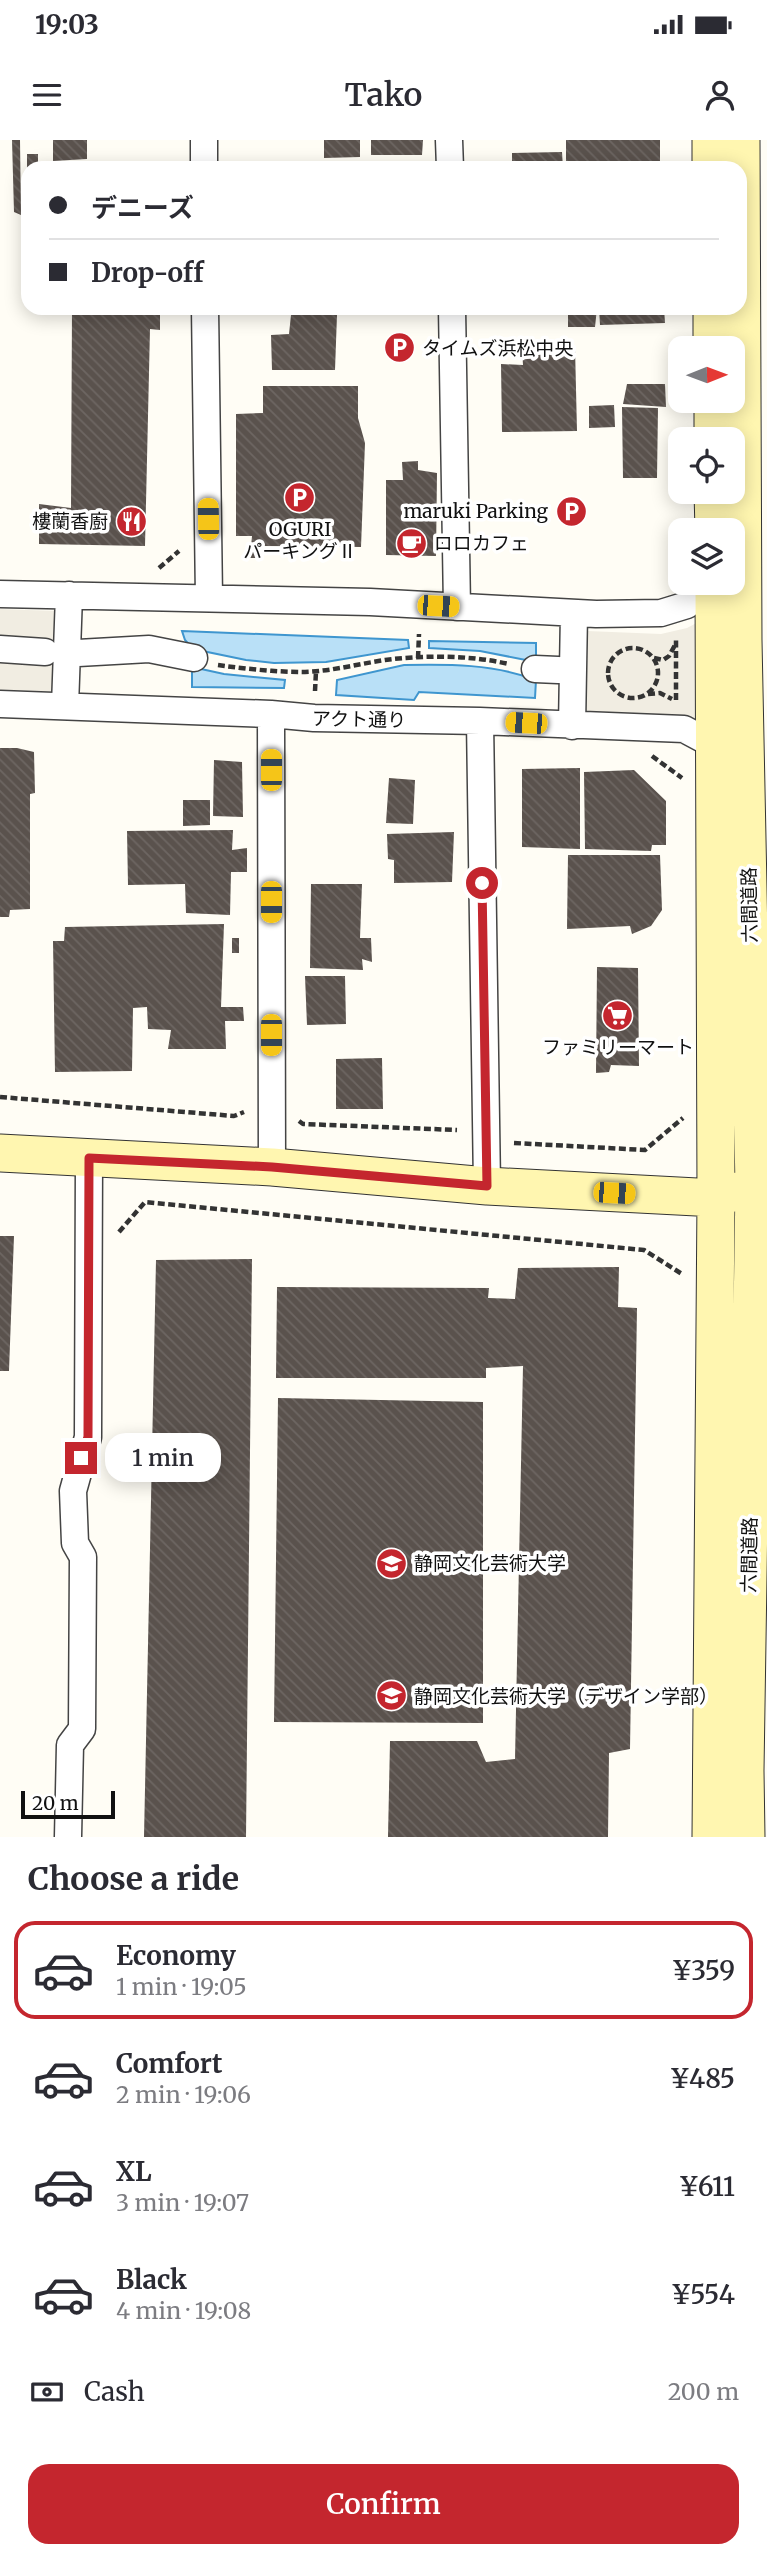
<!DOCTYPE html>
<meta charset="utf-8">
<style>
body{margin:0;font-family:Merriweather,"Noto Sans JP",serif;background:#f2f2f3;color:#2b2b33;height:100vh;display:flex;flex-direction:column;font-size:26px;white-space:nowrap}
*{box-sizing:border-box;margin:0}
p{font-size:23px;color:#7c7c81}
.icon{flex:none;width:38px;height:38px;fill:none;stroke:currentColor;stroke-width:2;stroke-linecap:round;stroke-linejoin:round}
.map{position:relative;height:1697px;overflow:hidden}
.side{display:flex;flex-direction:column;background:#fff;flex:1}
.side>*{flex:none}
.guide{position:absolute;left:21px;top:21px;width:726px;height:154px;border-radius:21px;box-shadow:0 4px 18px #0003;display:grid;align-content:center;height:154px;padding:0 28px;background:#fff}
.needle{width:46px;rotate:89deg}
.buttons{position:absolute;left:668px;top:196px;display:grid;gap:14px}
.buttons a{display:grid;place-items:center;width:77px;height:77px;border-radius:14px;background:#fff;box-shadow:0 4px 18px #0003;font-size:35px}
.scale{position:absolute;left:21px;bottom:18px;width:94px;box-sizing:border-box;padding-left:7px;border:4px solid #111;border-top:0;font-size:19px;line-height:24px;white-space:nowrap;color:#111;-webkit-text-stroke:5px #fff;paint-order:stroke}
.end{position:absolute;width:32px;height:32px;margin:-16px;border:9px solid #c4262e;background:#fff;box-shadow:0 0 0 4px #fff}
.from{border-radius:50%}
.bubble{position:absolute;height:49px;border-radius:21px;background:#fff;box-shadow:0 4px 18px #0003;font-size:23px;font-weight:600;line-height:49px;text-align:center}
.car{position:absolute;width:21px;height:42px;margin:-21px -10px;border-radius:9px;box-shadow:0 0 5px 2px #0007;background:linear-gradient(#f5c518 24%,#345 0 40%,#f5c518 0 76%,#345 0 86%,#f5c518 0)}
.guide b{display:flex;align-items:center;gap:24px;height:66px;font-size:26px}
.guide b+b{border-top:2px solid #e1e1e2}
.guide i{width:18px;height:18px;background:#2b2b33}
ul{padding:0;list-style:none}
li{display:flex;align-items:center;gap:21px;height:98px;margin:0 14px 10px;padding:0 14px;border:4px solid transparent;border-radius:21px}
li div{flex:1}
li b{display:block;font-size:26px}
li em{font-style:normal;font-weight:600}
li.selected{border-color:#c4262e}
li>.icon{width:63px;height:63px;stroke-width:1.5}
h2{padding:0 28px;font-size:32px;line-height:84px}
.pay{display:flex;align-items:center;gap:18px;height:77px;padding:0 28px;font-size:26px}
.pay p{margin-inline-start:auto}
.button{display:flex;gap:14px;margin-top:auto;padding:14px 28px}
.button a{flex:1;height:80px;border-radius:21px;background:#c4262e;color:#fff;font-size:28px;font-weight:600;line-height:80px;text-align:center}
.status{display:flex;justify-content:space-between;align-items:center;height:49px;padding:0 35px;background:#fff;direction:ltr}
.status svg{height:19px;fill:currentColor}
header{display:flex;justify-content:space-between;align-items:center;height:91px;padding:0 28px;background:#fff;font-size:32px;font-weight:600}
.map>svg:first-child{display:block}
.plaza{fill:#f1ede2}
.water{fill:#b9e0f7;stroke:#3f96cf;stroke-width:2}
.building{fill:url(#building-back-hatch)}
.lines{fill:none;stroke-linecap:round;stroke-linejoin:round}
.street-casing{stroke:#444;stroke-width:29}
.secondary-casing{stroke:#333;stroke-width:39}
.path{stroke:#333;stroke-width:4.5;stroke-dasharray:7 3.5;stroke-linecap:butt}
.street{stroke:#fff;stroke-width:26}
.secondary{stroke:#fff6b0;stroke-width:37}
.route{stroke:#c4262e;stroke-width:9}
.labels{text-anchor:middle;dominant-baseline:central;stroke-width:7;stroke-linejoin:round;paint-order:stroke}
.poi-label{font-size:19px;fill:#111;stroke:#fff;text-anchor:start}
.street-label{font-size:19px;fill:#111;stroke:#fff}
</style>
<div class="status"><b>19:03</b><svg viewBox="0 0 49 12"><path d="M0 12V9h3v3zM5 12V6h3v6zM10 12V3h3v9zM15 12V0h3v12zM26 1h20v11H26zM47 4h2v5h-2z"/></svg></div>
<header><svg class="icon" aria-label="menu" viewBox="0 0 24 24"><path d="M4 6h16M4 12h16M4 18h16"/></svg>Tako<svg class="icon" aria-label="person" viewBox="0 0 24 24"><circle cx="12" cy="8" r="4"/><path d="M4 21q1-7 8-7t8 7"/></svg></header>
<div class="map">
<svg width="767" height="1697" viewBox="0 0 767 1697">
<defs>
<pattern id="building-back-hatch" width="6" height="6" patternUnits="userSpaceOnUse" patternTransform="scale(1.75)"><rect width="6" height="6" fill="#5a524d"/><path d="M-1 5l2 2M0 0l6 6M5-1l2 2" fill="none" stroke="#6d6662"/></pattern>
</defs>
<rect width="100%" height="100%" fill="#fffdf5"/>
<path class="plaza" d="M0 469 55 471 52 554 0 552Z
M704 479 707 587 583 575 587 491 661 494 687 488Z"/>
<path class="water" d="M182 491 408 500 409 508 326 522 274 523 246 520 193 509 185 500Z
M429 501 536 503V522L480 511 429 508Z
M404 525C449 524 494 524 536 540L535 558 419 552 414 560 336 555 337 540Z
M192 527 224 534 285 540 284 548 192 547Z"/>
<path class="building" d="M12 0H20L21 75 14 72Z
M53 0H87V19L53 21Z
M324 0H360V17L324 18Z
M371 0H423L422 15H371Z
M566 0H660V28H566Z
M562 12 563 28H512V13Z
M27 14H38V28H27Z
M72 168H160V190L150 189 145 406 39 404V364L71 368Z
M568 168H597L595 187H568Z
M599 168H664L665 183 600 185Z
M291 175H337L335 230H272L271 195 289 194Z
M575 207 577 291 502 292 501 224 523 225 522 209Z
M627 244H665L666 267 623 264Z
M263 246H358V278L365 303 361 407 263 406V418H250L252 396H236V274L263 273Z
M614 265 615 287 589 288V266Z
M622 267 658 268 657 338H623Z
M418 321V330L437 333 436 416 386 415V340H403L402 322Z
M0 608H17L34 612 35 653 30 654V769L10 770 9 777H0Z
M214 620 242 622 243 677 213 676Z
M580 628V709L522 707V629Z
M634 630 666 661V705H652L651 711 585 709 584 632Z
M389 638 415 640 413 684 386 683Z
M183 660H210V685L183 686Z
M233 690 232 710 247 708V732H231L230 775 186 773 185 744 128 745 127 691Z
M454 692 452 742 394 743V720L388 719 387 694Z
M568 715H660L662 770 651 786 632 794 630 786 567 789Z
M311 744H362L360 798H371L372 822 362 819 363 830 310 828Z
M224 784 221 867H243L244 881H225L226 909H168L171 890 148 889 147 867 133 868 132 931 55 932 53 801H64L65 787Z
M232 798H239V813H232Z
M597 827 638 828 639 926 611 925 609 932 596 933Z
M305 836H345L346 884 307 885Z
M382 918 383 969H336V919Z
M0 1096H14L9 1231H0Z
M252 1119 246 1697H144L156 1120Z
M619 1127 618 1167 637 1168 630 1609 609 1613 608 1697H388L390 1601H477L486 1622 515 1619 523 1226 486 1228V1238H276L277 1147 489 1148 488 1158 515 1159 518 1128Z
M278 1258 483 1262V1583L274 1582Z"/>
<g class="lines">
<defs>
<path id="street" d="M204 0V28
M449 0 450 28
M205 168 209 458
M452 168 457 467
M0 454 370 462 596 474 661 473 687 465 707 443
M0 509 45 512
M78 513 149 509 194 518
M535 529 558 530
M0 564 271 574 314 578 480 581 684 589 714 605
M65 566 69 455
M271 574 272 1027
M480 581 487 1046
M572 586 574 473
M68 1697 70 1605 82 1589 83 1417 75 1403 73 1351 88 1297 89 1018"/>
<path id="secondary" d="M711 0V28
M741 0 743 500 754 1046 745 1631 746 1697
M712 168V208
M713 261V299
M713 352 714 390
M0 1013 272 1027 487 1046 716 1058 738 1051
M711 1697 716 1058 714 443"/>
</defs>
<use href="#street" class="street-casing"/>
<use href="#secondary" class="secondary-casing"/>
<path class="path" d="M159 428 179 411
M676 433 681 417
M608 533a25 25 0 1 1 50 0a25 25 0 1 1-50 0Z
M418 518 419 494
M654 518 663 520 669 516 675 505
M218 525C246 529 276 532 305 532 332 531 358 524 385 520 425 515 469 515 509 524
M315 551 316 531
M648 554 660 553 672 559
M676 560V499
M652 616 682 638
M0 957 234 976 244 972
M299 981 303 984 457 990
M514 1003 645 1010 683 978
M119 1092 145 1062 644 1110 682 1134"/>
<use href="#street" class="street"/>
<use href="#secondary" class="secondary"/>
</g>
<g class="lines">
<path class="route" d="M81 1318 88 1297 89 1018 272 1027 487 1046 482 743"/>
</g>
<defs>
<symbol id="parking-disc" viewBox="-11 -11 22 22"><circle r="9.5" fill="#c4262e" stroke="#fff"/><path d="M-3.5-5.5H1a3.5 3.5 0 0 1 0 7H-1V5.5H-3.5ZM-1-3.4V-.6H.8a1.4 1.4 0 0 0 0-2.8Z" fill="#fff"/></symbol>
<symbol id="restaurant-disc" viewBox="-11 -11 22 22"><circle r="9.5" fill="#c4262e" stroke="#fff"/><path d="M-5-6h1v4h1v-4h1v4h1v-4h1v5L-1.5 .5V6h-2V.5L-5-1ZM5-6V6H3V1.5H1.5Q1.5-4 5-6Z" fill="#fff"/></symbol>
<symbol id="cafe-disc" viewBox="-11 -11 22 22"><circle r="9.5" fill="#c4262e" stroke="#fff"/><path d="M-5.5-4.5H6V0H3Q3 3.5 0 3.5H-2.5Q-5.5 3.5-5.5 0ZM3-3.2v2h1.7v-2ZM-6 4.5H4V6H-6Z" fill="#fff"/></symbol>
<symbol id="supermarket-disc" viewBox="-11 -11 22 22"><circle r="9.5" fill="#c4262e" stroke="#fff"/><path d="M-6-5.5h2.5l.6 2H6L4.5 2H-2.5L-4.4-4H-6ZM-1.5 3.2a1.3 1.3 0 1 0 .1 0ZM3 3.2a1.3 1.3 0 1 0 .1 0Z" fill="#fff"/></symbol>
<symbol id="university-disc" viewBox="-11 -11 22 22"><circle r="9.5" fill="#c4262e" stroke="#fff"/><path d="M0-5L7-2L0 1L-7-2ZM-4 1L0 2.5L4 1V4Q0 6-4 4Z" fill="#fff"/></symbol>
</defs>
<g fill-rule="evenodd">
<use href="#parking-disc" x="382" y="190" width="35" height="35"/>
<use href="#parking-disc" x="282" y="340" width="35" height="35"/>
<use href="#parking-disc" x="554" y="354" width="35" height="35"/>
<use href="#restaurant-disc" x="114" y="364" width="35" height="35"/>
<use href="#cafe-disc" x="394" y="386" width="35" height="35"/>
<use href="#supermarket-disc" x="600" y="858" width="35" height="35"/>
<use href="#university-disc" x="374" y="1406" width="35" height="35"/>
<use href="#university-disc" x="374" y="1538" width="35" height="35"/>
</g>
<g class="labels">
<g class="poi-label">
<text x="422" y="208">タイムズ浜松中央</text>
<text x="548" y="371" text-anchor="end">maruki Parking</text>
<text x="108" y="381" text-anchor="end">樓蘭香廚</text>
<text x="300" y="389" text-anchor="middle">OGURI<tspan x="300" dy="22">パーキングⅡ</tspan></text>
<text x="434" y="403">ロロカフェ</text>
<text x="618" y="907" text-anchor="middle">ファミリーマート</text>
<text x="414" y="1423">静岡文化芸術大学</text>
<text x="414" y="1556">静岡文化芸術大学（デザイン学部）</text>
</g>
<g class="street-label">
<text transform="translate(359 579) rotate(1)">アクト通り</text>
<text transform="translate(749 765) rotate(-91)">六間道路</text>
<text transform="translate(749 1415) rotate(-89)">六間道路</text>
</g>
</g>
</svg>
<div class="buttons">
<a><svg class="needle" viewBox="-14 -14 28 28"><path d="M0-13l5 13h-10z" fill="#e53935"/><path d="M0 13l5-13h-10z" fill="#7c7c81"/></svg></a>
<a><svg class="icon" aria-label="locate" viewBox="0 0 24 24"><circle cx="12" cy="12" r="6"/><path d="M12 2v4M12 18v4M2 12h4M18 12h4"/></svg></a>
<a><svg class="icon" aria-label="layers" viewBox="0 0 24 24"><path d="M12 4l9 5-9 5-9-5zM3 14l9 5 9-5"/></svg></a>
</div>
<div class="scale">20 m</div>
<i class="end from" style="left:482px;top:743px"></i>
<i class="end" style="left:81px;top:1318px"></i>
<div class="bubble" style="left:105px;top:1293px;width:116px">1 min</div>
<i class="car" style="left:208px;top:379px;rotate:359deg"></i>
<i class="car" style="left:438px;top:466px;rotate:93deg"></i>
<i class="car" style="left:526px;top:583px;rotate:273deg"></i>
<i class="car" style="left:271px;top:630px;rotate:0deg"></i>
<i class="car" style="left:271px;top:762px;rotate:180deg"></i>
<i class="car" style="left:271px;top:895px;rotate:180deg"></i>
<i class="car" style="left:614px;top:1053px;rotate:93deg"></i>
<div class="guide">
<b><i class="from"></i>デニーズ</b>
<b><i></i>Drop-off</b>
</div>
</div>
<section class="side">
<h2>Choose a ride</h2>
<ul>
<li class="selected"><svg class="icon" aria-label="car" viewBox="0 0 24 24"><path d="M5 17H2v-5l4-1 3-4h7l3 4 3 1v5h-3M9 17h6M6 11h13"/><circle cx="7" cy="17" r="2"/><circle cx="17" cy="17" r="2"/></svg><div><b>Economy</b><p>1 min · 19:05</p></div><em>¥359</em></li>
<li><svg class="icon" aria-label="car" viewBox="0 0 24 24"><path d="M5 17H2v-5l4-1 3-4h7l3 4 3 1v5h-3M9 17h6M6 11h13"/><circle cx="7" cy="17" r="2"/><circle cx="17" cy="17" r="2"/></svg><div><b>Comfort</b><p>2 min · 19:06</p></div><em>¥485</em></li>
<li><svg class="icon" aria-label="car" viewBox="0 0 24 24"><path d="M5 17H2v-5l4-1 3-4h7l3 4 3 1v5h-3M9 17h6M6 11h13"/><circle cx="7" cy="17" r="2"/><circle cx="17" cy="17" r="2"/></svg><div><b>XL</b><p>3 min · 19:07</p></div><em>¥611</em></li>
<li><svg class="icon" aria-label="car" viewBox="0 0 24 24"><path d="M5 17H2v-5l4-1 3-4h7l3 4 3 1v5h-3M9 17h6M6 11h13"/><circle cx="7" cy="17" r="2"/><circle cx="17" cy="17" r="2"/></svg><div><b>Black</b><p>4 min · 19:08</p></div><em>¥554</em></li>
</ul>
<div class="pay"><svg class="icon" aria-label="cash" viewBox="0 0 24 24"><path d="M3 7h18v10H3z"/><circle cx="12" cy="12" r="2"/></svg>Cash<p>200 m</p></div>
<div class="button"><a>Confirm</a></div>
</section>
